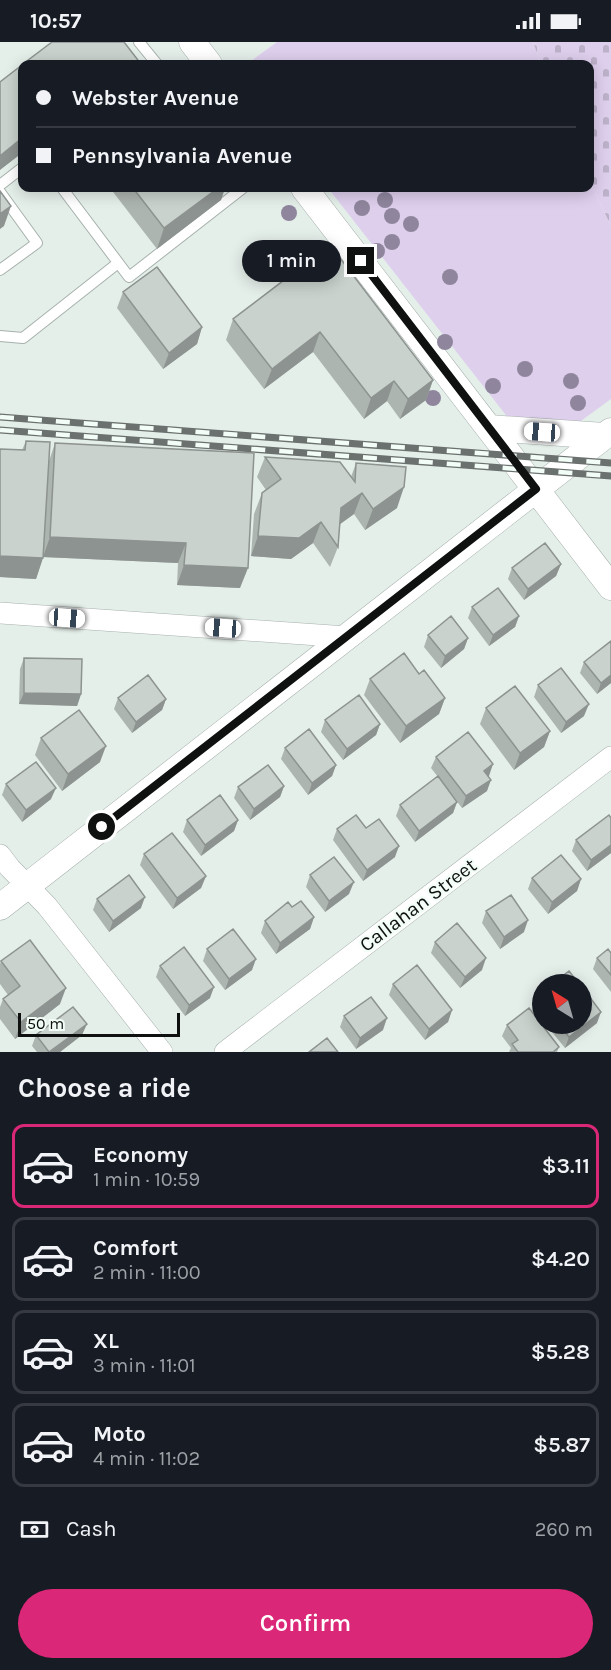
<!DOCTYPE html>
<meta charset="utf-8">
<style>
body{margin:0;font-family:Karla,sans-serif;background:#20242c;color:#f1f3f6;height:100vh;display:flex;flex-direction:column;font-size:22px;white-space:nowrap}
*{box-sizing:border-box;margin:0}
p{font-size:20px;color:#9ea1a6}
.icon{flex:none;width:33px;height:33px;fill:none;stroke:currentColor;stroke-width:2;stroke-linecap:round;stroke-linejoin:round}
.map{position:relative;height:1010px;overflow:hidden}
.panel{display:flex;flex-direction:column;background:#171b24;flex:1}
.panel>*{flex:none}
.hud{position:absolute;left:18px;top:18px;width:576px;height:132px;border-radius:12px;box-shadow:0 3px 15px #0003;display:grid;align-content:center;height:132px;padding:0 18px;background:#171b24}
.needle{width:39px;rotate:323deg}
.buttons{position:absolute;left:532px;top:932px;display:grid;gap:12px}
.buttons a{display:grid;place-items:center;width:60px;height:60px;border-radius:50%;background:#171b24;box-shadow:0 3px 15px #0003;font-size:30px}
.scale{position:absolute;left:18px;bottom:15px;width:162px;box-sizing:border-box;padding-left:6px;border:3px solid #0e1110;border-top:0;font-size:16px;line-height:21px;white-space:nowrap;color:#0e1110;-webkit-text-stroke:4px #f3fdf7;paint-order:stroke}
.end{position:absolute;width:27px;height:27px;margin:-14px;border:8px solid #0e1110;background:#fff;box-shadow:0 0 0 3px #fff}
.from{border-radius:50%}
.bubble{position:absolute;height:42px;border-radius:21px;background:#171b24;box-shadow:0 3px 15px #0003;font-size:20px;font-weight:600;line-height:42px;text-align:center}
.car{position:absolute;width:18px;height:36px;margin:-18px -9px;border-radius:8px;box-shadow:0 0 4px 2px #0007;background:linear-gradient(#fff 24%,#345 0 40%,#fff 0 76%,#345 0 86%,#fff 0)}
.hud b{display:flex;align-items:center;gap:21px;height:57px;font-size:22px}
.hud b+b{border-top:2px solid #363941}
.hud i{width:15px;height:15px;background:#f1f3f6}
ul{padding:0;list-style:none}
li{display:flex;align-items:center;gap:18px;height:84px;margin:0 12px 9px;padding:0 6px;border:3px solid #363941;border-radius:12px}
li div{flex:1}
li b{display:block;font-size:22px}
li em{font-style:normal;font-weight:600}
li.current{border-color:#db2777}
li>.icon{width:54px;height:54px;stroke-width:1.5}
h2{padding:0 18px;font-size:27px;line-height:72px}
.pay{display:flex;align-items:center;gap:15px;height:66px;padding:0 18px;font-size:22px}
.pay p{margin-inline-start:auto}
.primary-button{display:flex;gap:12px;margin-top:auto;padding:12px 18px}
.primary-button a{flex:1;height:69px;border-radius:36px;background:#db2777;color:#fff;font-size:24px;font-weight:600;line-height:69px;text-align:center}
.status{display:flex;justify-content:space-between;align-items:center;height:42px;padding:0 30px;background:#171b24;direction:ltr}
.status svg{height:16px;fill:currentColor}
.map>svg:first-child{display:block}
.green{fill:#decfed}
.cemetery{fill:url(#cemetery-stones)}
.lines{fill:none;stroke-linecap:round;stroke-linejoin:round}
.service-casing{stroke:#a7b1ac;stroke-width:12}
.minor-casing{stroke:#a7b1ac;stroke-width:22}
.tertiary-casing{stroke:#a7b1ac;stroke-width:27}
.service{stroke:#fff;stroke-width:10}
.minor{stroke:#fff;stroke-width:21}
.tertiary{stroke:#fff;stroke-width:26}
.rail-casing{stroke:#6b716e;stroke-width:7}
.rail{stroke:#f3fdf7;stroke-width:4.5;stroke-dasharray:14;stroke-linecap:butt}
.tree{fill:#8f869d}
.wall{fill:#adb5b0}
.shaded-wall{fill:#8d9390}
.building{fill:#c9d2cd;stroke:#8d9390;stroke-width:1.5}
.route{stroke:#0e1110;stroke-width:8}
.labels{text-anchor:middle;dominant-baseline:central;stroke-width:4.5;stroke-linejoin:round;paint-order:stroke}
.street-label{font-size:20px;fill:#0e1110;stroke:#f3fdf7}
</style>
<div class="status"><b>10:57</b><svg viewBox="0 0 49 12"><path d="M0 12V9h3v3zM5 12V6h3v6zM10 12V3h3v9zM15 12V0h3v12zM26 1h20v11H26zM47 4h2v5h-2z"/></svg></div>
<div class="map">
<svg width="611" height="1010" viewBox="0 0 611 1010">
<defs>
<pattern id="cemetery-stones" width="16" height="16" patternUnits="userSpaceOnUse" patternTransform="scale(1.5)"><rect width="16" height="16" fill="#decfed"/><path d="M2 7V4a2 2 0 0 1 4 0v3zM10 15v-3a2 2 0 0 1 4 0v3z" fill="#bdb1ca"/></pattern>
</defs>
<rect width="100%" height="100%" fill="#e5efea"/>
<path class="green" d="M277 0H533L541 22H247Z
M590 140 611 184V357L574 384 513 382 328 146H590Z"/>
<path class="cemetery" d="M533 0H611V184L590 140V22H541Z"/>
<g class="lines">
<defs>
<path id="service" d="M139 0 157 22
M0 143 22 126
M62 146 129 235 243 146
M0 150 37 201 0 228
M0 294 23 296 118 221"/>
<path id="minor" d="M0 571 347 595
M0 813 10 826 47 864 162 1010
M225 1010 611 715"/>
<path id="tertiary" d="M192 0 209 22
M304 146 611 545
M489 386 604 394
M0 865 611 389"/>
</defs>
<use href="#service" class="service-casing"/>
<use href="#minor" class="minor-casing"/>
<use href="#tertiary" class="tertiary-casing"/>
<use href="#service" class="service"/>
<use href="#minor" class="minor"/>
<use href="#tertiary" class="tertiary"/>
<defs>
<path id="rail" d="M0 375 611 421
M0 388 611 434"/>
</defs>
<use href="#rail" class="rail-casing"/>
<use href="#rail" class="rail"/>
</g>
<g class="tree">
<circle cx="385" cy="158" r="8"/>
<circle cx="362" cy="166" r="8"/>
<circle cx="289" cy="171" r="8"/>
<circle cx="392" cy="174" r="8"/>
<circle cx="411" cy="182" r="8"/>
<circle cx="392" cy="200" r="8"/>
<circle cx="377" cy="209" r="8"/>
<circle cx="450" cy="235" r="8"/>
<circle cx="445" cy="300" r="8"/>
<circle cx="525" cy="327" r="8"/>
<circle cx="571" cy="339" r="8"/>
<circle cx="493" cy="344" r="8"/>
<circle cx="433" cy="356" r="8"/>
<circle cx="578" cy="361" r="8"/>
</g>
<path class="wall" d="M110 146H225L221 158 157 207Z
M330 203 433 338 426 358 400 377 387 359 364 377 313 310 264 347 226 298 233 277Z
M123 250 202 285 197 302 163 327 117 266Z
M26 399 49 419 55 401 254 411 240 546 177 543 178 521 43 515 36 537 0 535V407L22 408Z
M265 415 351 435 356 421 397 466 365 488 354 472 339 483 338 505 330 525 313 501 291 517 251 514 254 472 262 451 266 448 257 435Z
M561 522 556 534 524 558 508 537 512 526Z
M472 565 519 574 515 585 489 604 468 576Z
M428 593 468 596 464 607 441 626 424 605Z
M24 616 81 652 77 664 19 662 20 627Z
M584 620 611 641 597 652 580 631Z
M419 632 445 656 439 672 400 701 364 653 370 637Z
M538 643 584 674 561 691 534 655Z
M118 656 166 657 162 668 132 691 114 667Z
M486 666 550 689 544 705 514 728 480 682Z
M325 678 380 682 376 693 343 718 321 690Z
M41 696 100 720 62 749 35 713Z
M285 706 336 723 332 734 308 753 281 717Z
M436 715 489 734 487 749 462 766 431 726Z
M6 742 51 757 22 780 2 753Z
M284 744 280 755 250 778 234 756 238 745Z
M457 760 453 771 415 800 396 774 400 763Z
M611 776V811L587 829 572 809 576 798Z
M187 778H238L234 789 201 814 183 790Z
M366 786 395 815 363 839 333 798 337 787Z
M144 812 206 834 201 846 173 867 140 823Z
M310 833 349 852 325 870 306 845Z
M532 836 581 837 577 849 548 872 528 847Z
M97 857 141 866 109 890 93 868Z
M292 865 314 875 310 887 276 912 261 891 265 879Z
M486 869 524 890 500 907 482 881Z
M435 900 482 928 460 946 431 911Z
M207 907 252 928 225 948 203 919Z
M611 911V950L593 927 597 916Z
M1 919 60 962 15 997 0 977V965L3 957 8 953 0 942V922Z
M160 924 210 956 185 974 156 935Z
M393 942 452 968 448 980 425 998 389 953Z
M344 974 383 988 356 1007 340 985Z
M548 981H597L565 1006 547 984Z
M507 983 559 1005 557 1010H509L511 1006 502 994Z
M36 993H82L60 1010H37L32 1004Z"/>
<path class="shaded-wall" d="M22 96V111L0 128V114Z
M218 146H225L221 158 157 207 164 186Z
M11 164 4 184 0 187V172Z
M202 285 197 302 163 327 169 311Z
M320 290 313 310 264 347 272 327Z
M433 338 426 358 400 377 408 357Z
M394 339 387 359 364 377 371 356Z
M404 445 397 466 365 488 373 467Z
M362 451 354 472 333 487 341 466Z
M321 480 313 501 291 517 251 514 258 494Z
M50 495 186 501 178 521 43 515Z
M0 514 43 516 36 537 0 535Z
M561 522 556 534 524 558 528 547Z
M184 523 248 526 240 546 177 543Z
M519 574 515 585 489 604 493 593Z
M468 596 464 607 441 626 445 614Z
M611 633V641L597 652 601 641Z
M24 651 81 652 77 664 19 662Z
M445 656 439 672 400 701 406 684Z
M166 657 162 668 132 691 136 680Z
M589 662 584 674 561 691 566 680Z
M380 682 376 693 343 718 347 707Z
M550 689 544 705 514 728 520 711Z
M106 704 100 720 62 749 68 732Z
M493 722 489 734 479 740 484 729Z
M336 723 332 734 308 753 312 741Z
M491 738 487 749 462 766 466 754Z
M284 744 280 755 250 778 254 767Z
M56 746 51 757 22 780 26 768Z
M457 760 453 771 415 800 419 789Z
M238 778 234 789 201 814 205 803Z
M611 803V811L587 829 591 818Z
M399 804 395 815 363 839 367 828Z
M206 834 201 846 173 867 177 856Z
M581 837 577 849 548 872 552 860Z
M354 840 349 852 325 870 329 859Z
M145 855 141 866 109 890 113 879Z
M314 875 310 887 276 912 280 901Z
M528 878 524 890 500 907 504 895Z
M486 916 482 928 460 946 465 935Z
M256 917 252 928 225 948 229 937Z
M214 945 210 956 185 974 189 963Z
M66 946 60 962 15 997 21 980Z
M452 968 448 980 425 998 429 987Z
M601 970 597 981 565 1006 569 995Z
M387 976 383 988 356 1007 360 996Z
M87 982 82 993 60 1010H50Z"/>
<path class="building" d="M52 0H124L141 22H23Z
M22 23V96L0 114V40Z
M133 146H218L164 186Z
M0 149 11 164 0 172Z
M330 203 433 338 408 357 394 339 371 356 320 290 272 327 233 277Z
M157 225 202 285 169 311 123 250Z
M26 399 50 400 43 516 0 514V407L25 408Z
M55 401 254 411 248 526 184 523 186 501 50 495Z
M265 415 340 420 355 440 356 421 406 425 404 445 373 467 362 451 341 466 338 505 321 480 299 496 258 494 262 451 281 437Z
M545 501 561 522 528 547 512 526Z
M498 546 519 574 493 593 472 565Z
M451 574 468 596 445 614 428 593Z
M611 599V633L601 641 584 620Z
M404 611 419 632 424 628 445 656 406 684 370 637Z
M24 616 82 617 81 652 24 651Z
M561 626 589 662 566 680 538 643Z
M148 633 166 657 136 680 118 656Z
M515 644 550 689 520 711 486 666Z
M359 653 380 682 347 707 325 678Z
M79 668 106 704 68 732 41 696Z
M309 687 336 723 312 741 285 706Z
M468 690 493 722 484 729 491 738 466 754 436 715Z
M36 720 56 746 26 768 6 742Z
M268 723 284 744 254 767 238 745Z
M438 734 457 760 419 789 400 763Z
M220 753 238 778 205 803 187 778Z
M356 773 366 786 379 777 399 804 367 828 337 787Z
M609 773 611 776V803L591 818 576 798Z
M172 791 206 834 177 856 144 812Z
M561 813 581 837 552 860 532 836Z
M334 815 354 840 329 859 310 833Z
M129 833 145 855 113 879 97 857Z
M511 853 528 878 504 895 486 869Z
M301 859 314 875 280 901 265 879 288 860 292 865Z
M457 881 486 916 465 935 435 900Z
M233 887 256 917 229 937 207 907Z
M30 898 66 946 21 980 3 957 20 944 1 919Z
M184 905 214 945 189 963 160 924Z
M608 907 611 911V933L597 916Z
M417 923 452 968 429 987 393 942Z
M569 929 579 942H552Z
M582 945 601 970 569 995 558 981H582Z
M371 955 387 976 360 996 344 974Z
M73 965 87 982 49 1010 36 993Z
M529 966 559 1005 553 1010H518L512 1002 518 998 507 983Z
M327 996 338 1010H309Z"/>
<g class="lines">
<path class="route" d="M102 785 536 447 361 219"/>
</g>
<g class="labels">
<g class="street-label">
<text transform="translate(418 863) rotate(-37)">Callahan Street</text>
</g>
</g>
</svg>
<div class="buttons">
<a><svg class="needle" viewBox="-14 -14 28 28"><path d="M0-13l5 13h-10z" fill="#e53935"/><path d="M0 13l5-13h-10z" fill="#9ea1a6"/></svg></a>
</div>
<div class="scale">50 m</div>
<i class="end from" style="left:102px;top:785px"></i>
<i class="end" style="left:361px;top:219px"></i>
<div class="bubble" style="left:242px;top:198px;width:99px">1 min</div>
<i class="car" style="left:542px;top:390px;rotate:274deg"></i>
<i class="car" style="left:67px;top:576px;rotate:94deg"></i>
<i class="car" style="left:223px;top:586px;rotate:274deg"></i>
<div class="hud">
<b><i class="from"></i>Webster Avenue</b>
<b><i></i>Pennsylvania Avenue</b>
</div>
</div>
<section class="panel">
<h2>Choose a ride</h2>
<ul>
<li class="current"><svg class="icon" aria-label="car" viewBox="0 0 24 24"><path d="M5 17H2v-5l4-1 3-4h7l3 4 3 1v5h-3M9 17h6M6 11h13"/><circle cx="7" cy="17" r="2"/><circle cx="17" cy="17" r="2"/></svg><div><b>Economy</b><p>1 min · 10:59</p></div><em>$3.11</em></li>
<li><svg class="icon" aria-label="car" viewBox="0 0 24 24"><path d="M5 17H2v-5l4-1 3-4h7l3 4 3 1v5h-3M9 17h6M6 11h13"/><circle cx="7" cy="17" r="2"/><circle cx="17" cy="17" r="2"/></svg><div><b>Comfort</b><p>2 min · 11:00</p></div><em>$4.20</em></li>
<li><svg class="icon" aria-label="car" viewBox="0 0 24 24"><path d="M5 17H2v-5l4-1 3-4h7l3 4 3 1v5h-3M9 17h6M6 11h13"/><circle cx="7" cy="17" r="2"/><circle cx="17" cy="17" r="2"/></svg><div><b>XL</b><p>3 min · 11:01</p></div><em>$5.28</em></li>
<li><svg class="icon" aria-label="car" viewBox="0 0 24 24"><path d="M5 17H2v-5l4-1 3-4h7l3 4 3 1v5h-3M9 17h6M6 11h13"/><circle cx="7" cy="17" r="2"/><circle cx="17" cy="17" r="2"/></svg><div><b>Moto</b><p>4 min · 11:02</p></div><em>$5.87</em></li>
</ul>
<div class="pay"><svg class="icon" aria-label="cash" viewBox="0 0 24 24"><path d="M3 7h18v10H3z"/><circle cx="12" cy="12" r="2"/></svg>Cash<p>260 m</p></div>
<div class="primary-button"><a>Confirm</a></div>
</section>
